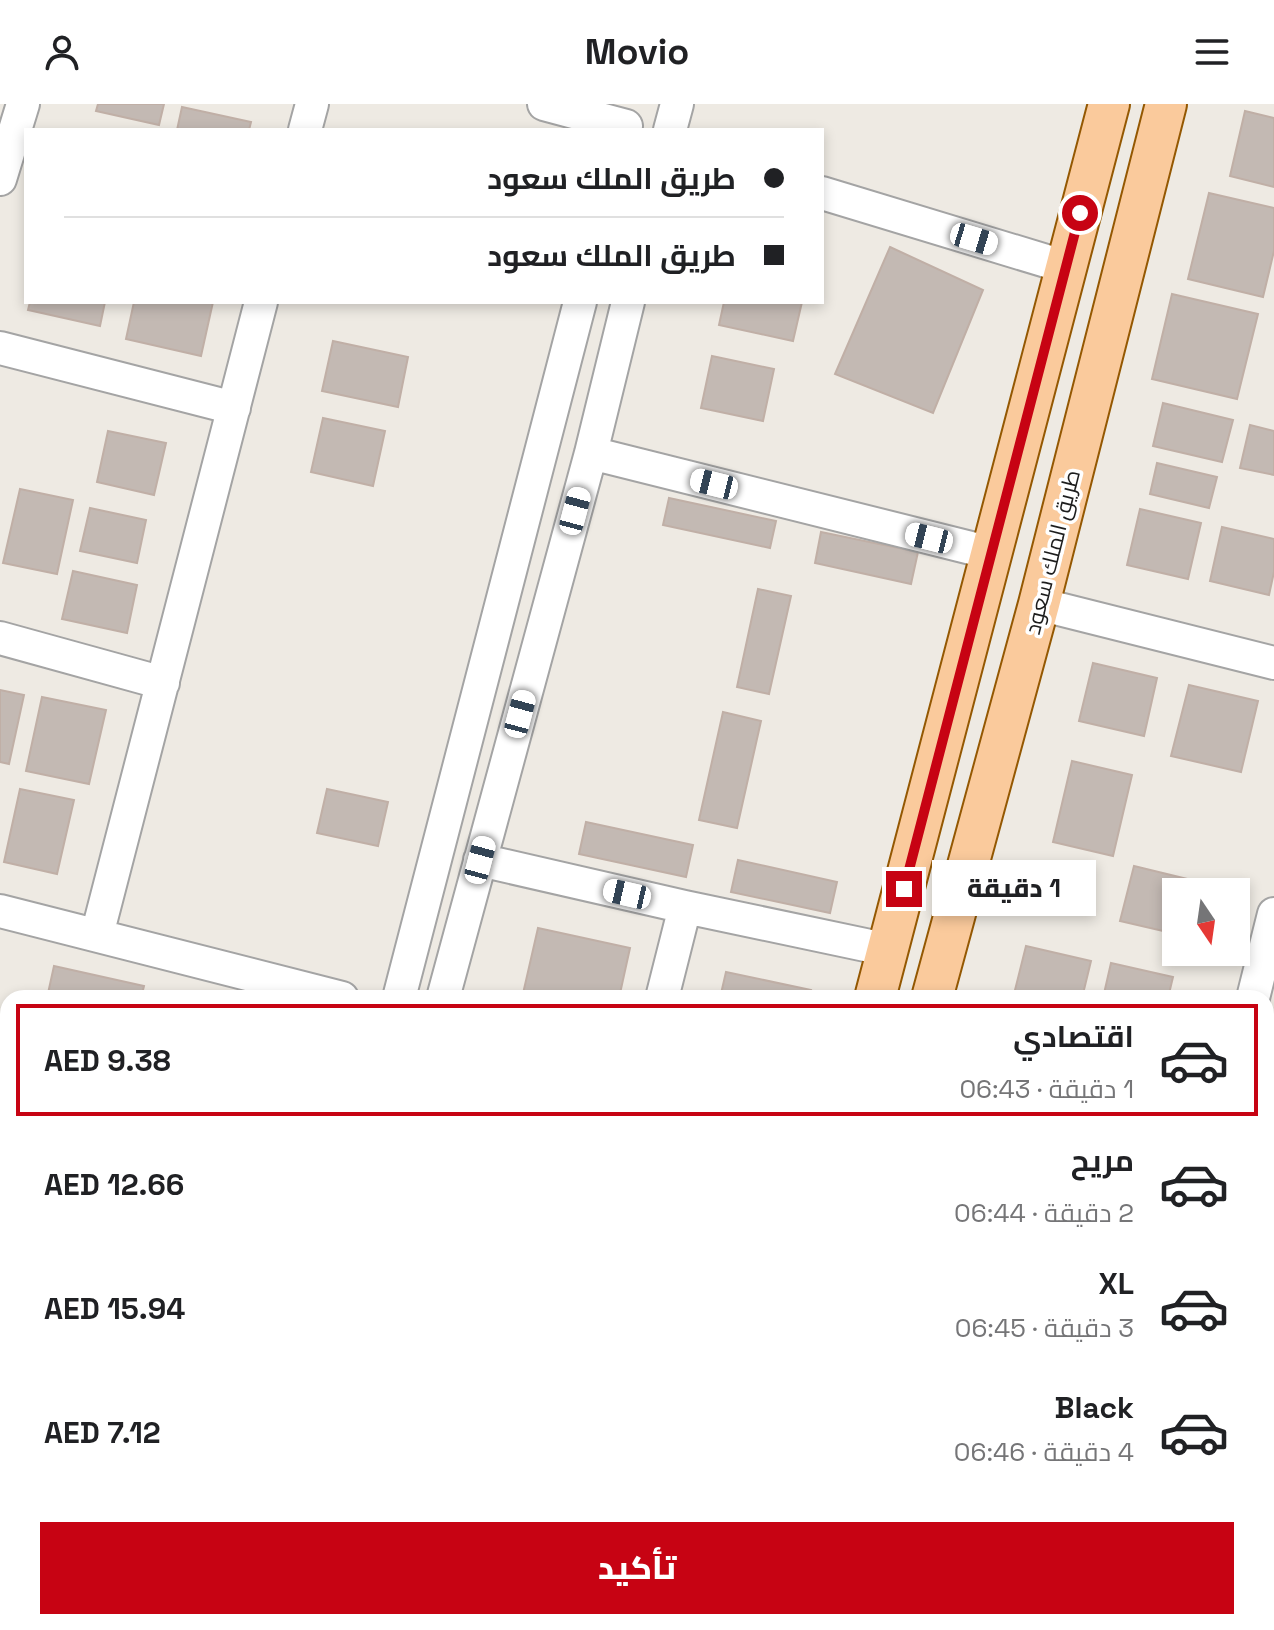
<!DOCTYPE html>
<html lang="ar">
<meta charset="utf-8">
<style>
body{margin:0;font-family:"Space Grotesk",Cairo,sans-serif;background:#f2f2f2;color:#202124;direction:rtl;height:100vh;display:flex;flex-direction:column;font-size:30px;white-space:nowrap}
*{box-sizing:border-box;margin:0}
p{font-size:26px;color:#757577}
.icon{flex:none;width:44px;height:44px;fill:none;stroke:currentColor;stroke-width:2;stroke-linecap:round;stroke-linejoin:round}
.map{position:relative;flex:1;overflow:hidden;direction:ltr}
.side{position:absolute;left:0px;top:886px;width:1274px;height:640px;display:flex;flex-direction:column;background:#fff;border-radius:24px 24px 0 0;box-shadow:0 4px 12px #0003;direction:rtl}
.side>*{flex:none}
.banner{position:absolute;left:24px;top:24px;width:800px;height:176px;border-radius:0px;box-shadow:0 4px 12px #0003;direction:rtl;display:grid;align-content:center;height:176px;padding:0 40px;background:#fff}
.needle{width:52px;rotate:167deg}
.fabs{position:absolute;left:1162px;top:774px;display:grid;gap:16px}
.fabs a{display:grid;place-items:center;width:88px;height:88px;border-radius:0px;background:#fff;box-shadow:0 4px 12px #0003;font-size:40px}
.end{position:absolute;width:36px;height:36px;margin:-18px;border:10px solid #c70313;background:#fff;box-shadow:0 0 0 4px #fff}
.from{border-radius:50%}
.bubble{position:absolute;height:56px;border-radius:0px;background:#fff;box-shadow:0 4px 12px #0003;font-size:26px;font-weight:800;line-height:56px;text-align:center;direction:rtl}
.car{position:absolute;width:24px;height:48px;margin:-24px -12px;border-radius:10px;box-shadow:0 0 6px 2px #0007;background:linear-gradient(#fff 24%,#345 0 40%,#fff 0 76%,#345 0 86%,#fff 0)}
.banner b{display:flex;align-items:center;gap:28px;height:76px;font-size:30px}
.banner b+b{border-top:2px solid #e0e0e0}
.banner i{width:20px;height:20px;background:#202124}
ul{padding:14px 0 0;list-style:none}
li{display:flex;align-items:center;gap:24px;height:112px;margin:0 16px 12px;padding:0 24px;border:4px solid transparent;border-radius:0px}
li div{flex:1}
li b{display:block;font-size:30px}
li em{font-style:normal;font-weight:800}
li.selected{border-color:#c70313}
li>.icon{width:72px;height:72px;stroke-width:1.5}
.action{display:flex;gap:16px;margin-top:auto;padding:16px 40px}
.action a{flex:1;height:92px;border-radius:0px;background:#c70313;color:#fff;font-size:32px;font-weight:800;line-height:92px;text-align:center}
header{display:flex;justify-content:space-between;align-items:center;height:104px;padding:0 40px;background:#fff;font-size:36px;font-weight:800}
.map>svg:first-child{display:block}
.building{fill:#c3b9b3;stroke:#c0afa6;stroke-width:2}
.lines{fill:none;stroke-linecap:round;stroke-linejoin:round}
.minor-casing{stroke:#a4a4a4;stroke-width:36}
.major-casing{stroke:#945802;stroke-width:44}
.highway-casing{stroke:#d62771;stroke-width:48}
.minor{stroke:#fff;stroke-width:32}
.major{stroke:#faca9c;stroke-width:40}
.highway{stroke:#e58ca3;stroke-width:44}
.route{stroke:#c70313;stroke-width:10}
.labels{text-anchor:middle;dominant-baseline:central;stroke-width:7;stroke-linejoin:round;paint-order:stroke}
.street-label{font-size:22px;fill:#1d1d1d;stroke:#fff}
</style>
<header><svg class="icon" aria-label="menu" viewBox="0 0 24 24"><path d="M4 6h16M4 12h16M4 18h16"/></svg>Movio<svg class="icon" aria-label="person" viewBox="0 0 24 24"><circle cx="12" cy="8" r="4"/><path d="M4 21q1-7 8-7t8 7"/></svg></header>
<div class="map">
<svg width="1274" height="1526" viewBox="0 0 1274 1526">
<rect width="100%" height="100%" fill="#eeeae3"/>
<path class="building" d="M98 0H164L159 21 96 7Z
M182 3 251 18 249 26H177Z
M1245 7 1274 14V83L1230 72Z
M1209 89 1274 104V147L1263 193 1188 175Z
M890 143 983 186 933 309 835 270Z
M1172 190 1258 210 1237 295 1152 275Z
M30 198H105L100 222 28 206Z
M134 198H213L201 252 126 235Z
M724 198H802L793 237 719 221Z
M333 237 408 253 398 303 322 287Z
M712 252 774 265 763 317 701 304Z
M1163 299 1233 316 1222 358 1153 342Z
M323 314 385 327 373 382 311 368Z
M1250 321 1274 327V371L1240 364Z
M108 327 166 339 154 391 97 378Z
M1157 359 1217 373 1209 404 1150 390Z
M20 385 73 396 57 470 3 459Z
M669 394 776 417 770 444 663 421Z
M90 404 146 416 137 459 80 447Z
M1140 405 1201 419 1188 475 1127 461Z
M1222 423 1274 435V468L1269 491 1210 477Z
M821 428 918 448 911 480 815 459Z
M73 467 137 481 127 529 62 515Z
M758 485 791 492 769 590 737 583Z
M1093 559 1157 574 1144 632 1079 617Z
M1189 581 1258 597 1241 668 1171 652Z
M0 586 24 591 9 660 0 658Z
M42 593 106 606 89 680 26 667Z
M723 608 761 617 737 724 699 716Z
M1072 657 1132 671 1113 752 1053 738Z
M20 685 74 696 57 770 4 758Z
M327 685 388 698 378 742 317 729Z
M586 718 693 741 686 773 579 750Z
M738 756 837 778 830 809 731 788Z
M1134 762 1212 781 1210 788H1176V830L1120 817Z
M538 824 630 844 619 894H522Z
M1026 842 1091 857 1082 894H1013Z
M1111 859 1173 873 1168 894H1103Z
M54 862 144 882 141 894H47Z
M726 868 811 886 809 894H720Z
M0 926 8 928V977L0 1013Z
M8 1324V1369L0 1367Z
M0 1377 8 1379V1518H79L77 1526H0Z
M95 1518H201L199 1526H93Z
M225 1518H336L334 1526H224Z"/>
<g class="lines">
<defs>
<path id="minor" d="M544 0 626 22
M305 26 312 0
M670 26 677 0
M0 75 23 0
M822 89 1066 163
M0 244 234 304
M591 349 991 449
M1039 500 1274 559
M0 534 163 579
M480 756 685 803 889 846
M0 807 342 894
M97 831 261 198
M399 894 580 198
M443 894 591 349 628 198
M662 894 685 803
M1253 894 1274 810
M1266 1136 1274 1138
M507 1526 509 1518"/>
<path id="major" d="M875 894 1109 0
M932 894 1039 500 1166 0"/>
<path id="highway" d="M0 1156 8 1158
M0 1235 8 1237
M1266 1479 1274 1481
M682 1518 684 1526
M1107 1518 1138 1526
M778 1526 787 1518"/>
</defs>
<use href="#minor" class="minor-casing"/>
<use href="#major" class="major-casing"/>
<use href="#highway" class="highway-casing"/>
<use href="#minor" class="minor"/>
<use href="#major" class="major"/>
<use href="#highway" class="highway"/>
</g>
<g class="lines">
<path class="route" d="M904 785 1080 109"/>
</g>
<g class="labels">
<g class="street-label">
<text transform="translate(1052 448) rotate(-76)">طريق الملك سعود</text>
</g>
</g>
</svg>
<div class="fabs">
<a><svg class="needle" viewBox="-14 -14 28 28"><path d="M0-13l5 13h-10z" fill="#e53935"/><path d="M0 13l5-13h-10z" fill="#757577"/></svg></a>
</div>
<i class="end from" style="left:1080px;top:109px"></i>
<i class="end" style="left:904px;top:785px"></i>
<div class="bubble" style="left:932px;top:756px;width:164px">1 دقيقة</div>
<i class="car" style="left:974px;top:135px;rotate:107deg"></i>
<i class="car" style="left:714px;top:380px;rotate:284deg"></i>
<i class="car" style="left:575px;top:407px;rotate:15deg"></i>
<i class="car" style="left:929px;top:434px;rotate:284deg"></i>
<i class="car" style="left:520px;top:610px;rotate:15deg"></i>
<i class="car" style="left:480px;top:756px;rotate:15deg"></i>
<i class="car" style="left:627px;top:790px;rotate:283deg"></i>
<div class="banner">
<b><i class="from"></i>طريق الملك سعود</b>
<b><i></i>طريق الملك سعود</b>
</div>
<section class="side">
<ul>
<li class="selected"><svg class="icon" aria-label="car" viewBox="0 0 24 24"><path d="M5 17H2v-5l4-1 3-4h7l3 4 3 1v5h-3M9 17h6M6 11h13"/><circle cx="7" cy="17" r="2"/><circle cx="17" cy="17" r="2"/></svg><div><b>اقتصادي</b><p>1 دقيقة · 06:43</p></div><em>AED 9.38</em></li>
<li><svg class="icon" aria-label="car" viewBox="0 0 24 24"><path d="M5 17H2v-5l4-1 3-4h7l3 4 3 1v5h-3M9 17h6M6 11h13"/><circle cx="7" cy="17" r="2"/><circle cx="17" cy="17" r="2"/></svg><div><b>مريح</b><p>2 دقيقة · 06:44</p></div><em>AED 12.66</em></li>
<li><svg class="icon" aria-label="car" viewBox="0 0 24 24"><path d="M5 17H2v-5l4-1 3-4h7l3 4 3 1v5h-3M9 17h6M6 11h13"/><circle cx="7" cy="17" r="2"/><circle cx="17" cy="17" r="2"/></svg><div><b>XL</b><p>3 دقيقة · 06:45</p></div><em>AED 15.94</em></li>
<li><svg class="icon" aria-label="car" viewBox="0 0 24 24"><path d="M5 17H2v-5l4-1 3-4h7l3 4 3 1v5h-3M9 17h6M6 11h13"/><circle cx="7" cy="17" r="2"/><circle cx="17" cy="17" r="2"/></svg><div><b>Black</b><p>4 دقيقة · 06:46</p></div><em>AED 7.12</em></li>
</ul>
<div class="action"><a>تأكيد</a></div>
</section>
</div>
